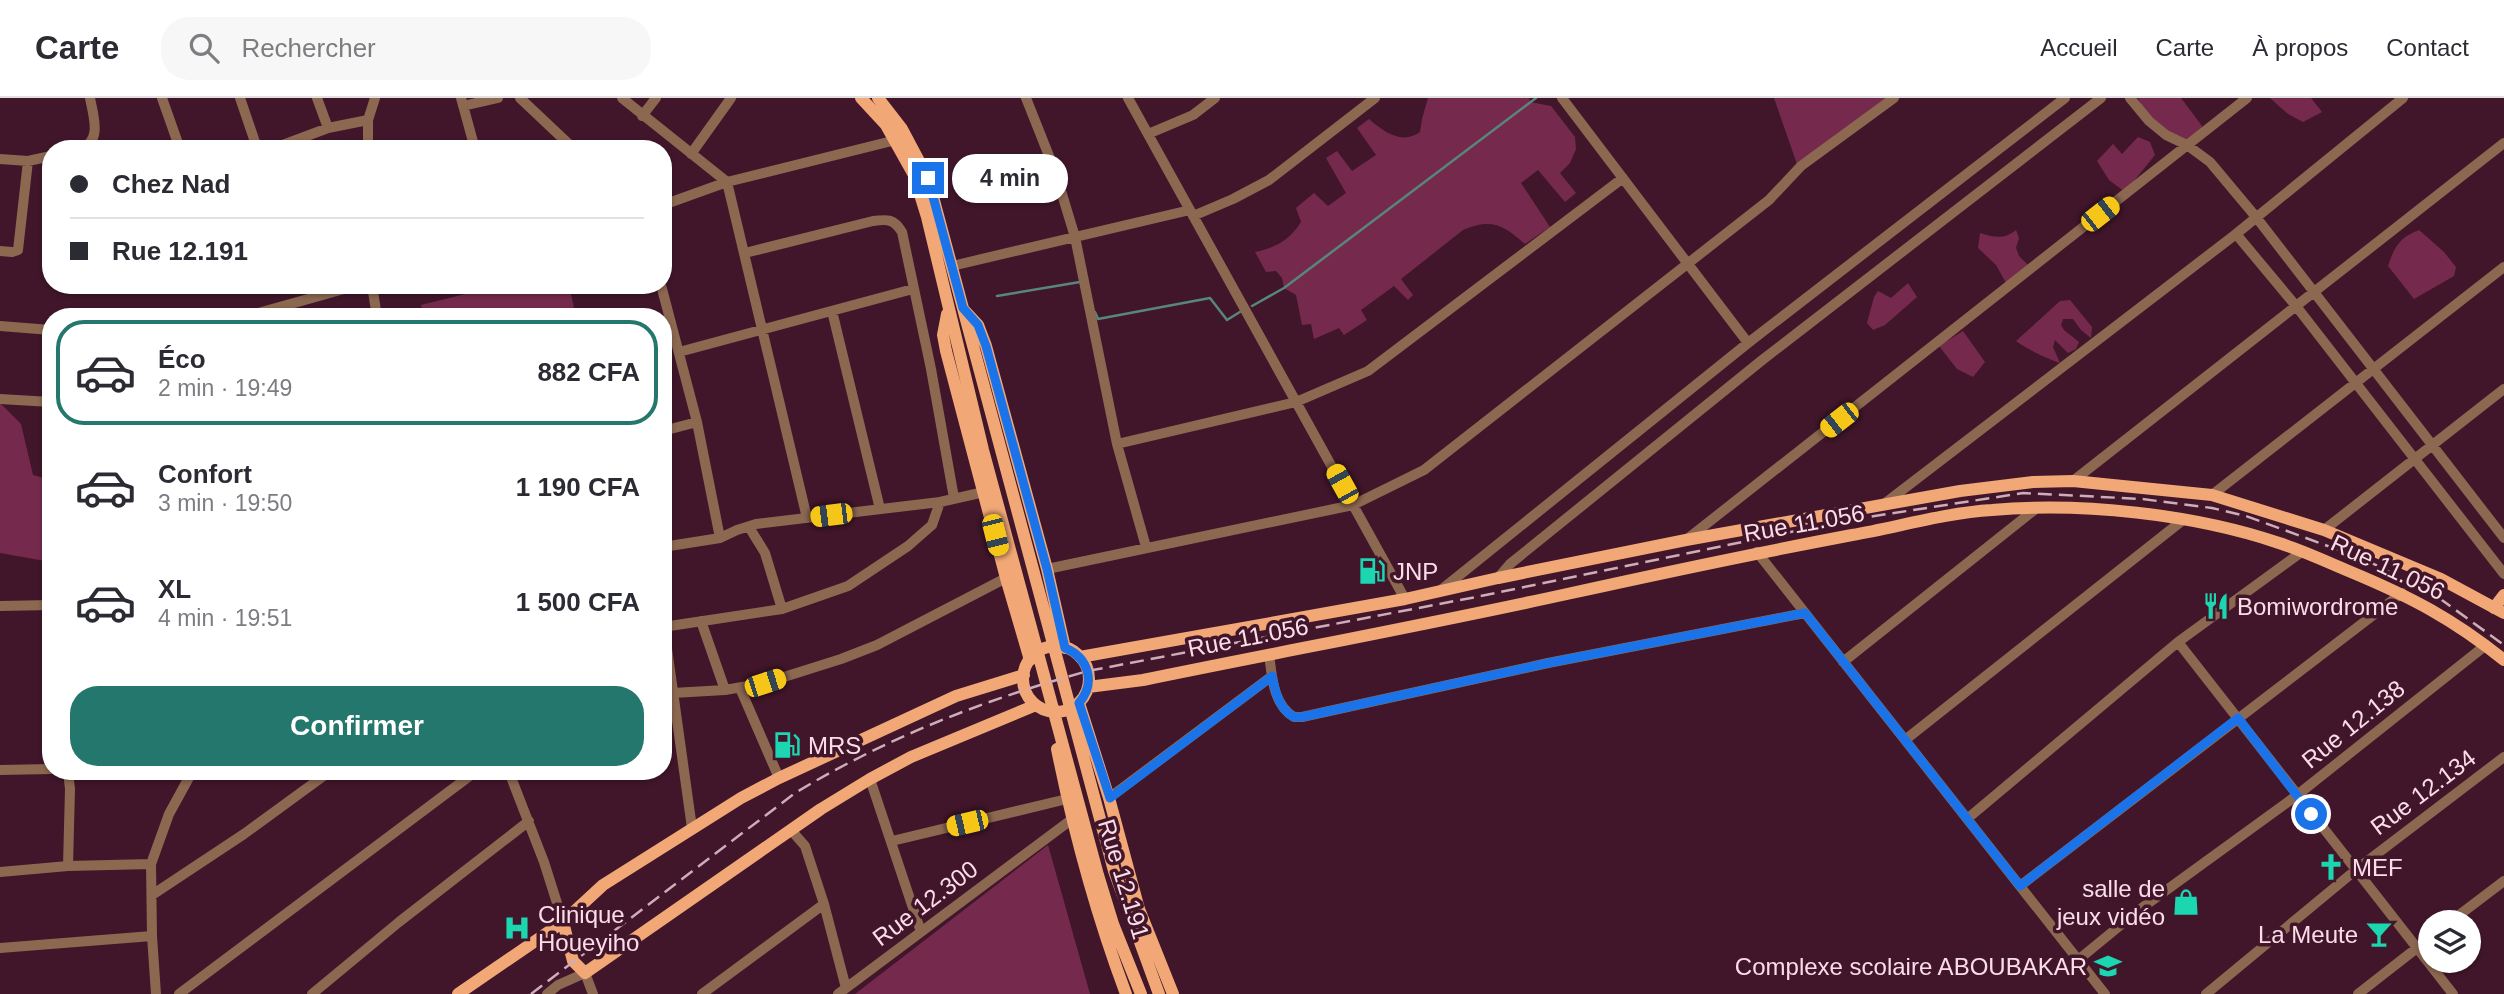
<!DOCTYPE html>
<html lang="fr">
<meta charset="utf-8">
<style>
body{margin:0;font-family:Helvetica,sans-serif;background:#f7f7f7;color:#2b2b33;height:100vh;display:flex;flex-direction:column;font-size:26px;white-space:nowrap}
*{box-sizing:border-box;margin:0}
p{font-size:23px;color:#7c7c81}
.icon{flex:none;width:38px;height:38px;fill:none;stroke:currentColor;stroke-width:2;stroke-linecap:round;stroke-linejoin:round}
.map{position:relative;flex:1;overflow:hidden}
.details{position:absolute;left:42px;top:210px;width:630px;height:472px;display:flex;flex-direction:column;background:#fff;border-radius:28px;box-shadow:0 2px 5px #0004}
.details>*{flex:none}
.hud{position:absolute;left:42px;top:42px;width:630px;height:154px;border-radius:28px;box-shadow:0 2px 5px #0004;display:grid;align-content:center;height:154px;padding:0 28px;background:#fff}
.buttons{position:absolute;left:2418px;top:812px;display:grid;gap:14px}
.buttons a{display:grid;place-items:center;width:63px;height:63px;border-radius:50%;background:#fff;box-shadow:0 2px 5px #0004;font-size:35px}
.end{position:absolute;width:32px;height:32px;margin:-16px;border:9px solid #1a73e8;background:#fff;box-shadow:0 0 0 4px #fff}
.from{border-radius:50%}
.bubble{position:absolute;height:49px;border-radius:24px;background:#fff;box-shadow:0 2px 5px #0004;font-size:23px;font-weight:800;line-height:49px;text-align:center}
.car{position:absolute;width:21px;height:42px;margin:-21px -10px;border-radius:9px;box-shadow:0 0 5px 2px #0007;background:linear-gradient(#f5c518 24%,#345 0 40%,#f5c518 0 76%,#345 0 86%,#f5c518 0)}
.hud b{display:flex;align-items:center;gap:24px;height:66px;font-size:26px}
.hud b+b{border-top:2px solid #e1e1e2}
.hud i{width:18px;height:18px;background:#2b2b33}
ul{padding:12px 0 0;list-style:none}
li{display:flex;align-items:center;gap:21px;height:105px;margin:0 14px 10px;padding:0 14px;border:4px solid transparent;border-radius:28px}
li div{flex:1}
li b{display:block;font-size:26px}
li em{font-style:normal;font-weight:800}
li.selected{border-color:#24776c}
li>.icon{width:63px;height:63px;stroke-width:1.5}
.button{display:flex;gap:14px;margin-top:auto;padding:14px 28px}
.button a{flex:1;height:80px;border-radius:28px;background:#24776c;color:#fff;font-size:28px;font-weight:800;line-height:80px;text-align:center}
header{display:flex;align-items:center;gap:42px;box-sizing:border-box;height:98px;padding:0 35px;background:#fff;border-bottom:2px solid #e1e1e2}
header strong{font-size:33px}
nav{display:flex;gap:38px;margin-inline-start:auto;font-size:24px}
.search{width:490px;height:63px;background:#f7f7f7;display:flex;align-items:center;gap:18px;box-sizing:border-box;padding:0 24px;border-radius:28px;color:#7c7c81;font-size:26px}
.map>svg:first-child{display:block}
.green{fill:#752a4d}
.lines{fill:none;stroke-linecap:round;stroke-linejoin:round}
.stream{stroke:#58867d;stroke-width:2.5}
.minor{stroke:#8c6851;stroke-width:10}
.major{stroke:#f2a876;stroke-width:12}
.rail{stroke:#ceadba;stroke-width:2.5;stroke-dasharray:14 7;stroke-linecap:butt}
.route{stroke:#1a73e8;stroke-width:9}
.labels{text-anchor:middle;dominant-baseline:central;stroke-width:7;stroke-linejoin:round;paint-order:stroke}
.street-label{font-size:24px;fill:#fbdde8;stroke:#41162a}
.poi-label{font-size:24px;fill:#fbdde8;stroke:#41162a;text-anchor:start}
</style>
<header>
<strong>Carte</strong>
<div class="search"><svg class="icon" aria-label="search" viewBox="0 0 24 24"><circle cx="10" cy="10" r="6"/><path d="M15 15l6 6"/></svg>Rechercher</div>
<nav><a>Accueil</a><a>Carte</a><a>À propos</a><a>Contact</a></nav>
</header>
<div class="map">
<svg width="2504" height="896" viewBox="0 0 2504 896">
<rect width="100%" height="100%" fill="#41162a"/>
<path class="green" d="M1428 0H1529L1530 4 1551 8 1575 39 1576 51 1570 65 1560 75 1576 95 1565 104 1538 72 1521 85 1550 129 1525 146C1503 127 1492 120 1463 132L1401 181 1413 197 1408 202 1394 188 1361 212 1367 222 1344 237 1339 230 1314 241 1311 226 1302 227 1296 197 1284 190 1282 180 1276 173 1266 174 1255 154C1276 149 1289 143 1301 124L1296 110 1314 95 1328 108 1346 95 1326 60 1337 53 1352 73 1376 57 1357 30 1369 21C1384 34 1402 47 1420 34L1422 21Z
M1774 0H1887L1798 69Z
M2138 0H2181L2202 28 2198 41C2193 42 2186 45 2181 44 2167 41 2143 13 2138 0Z
M2270 0H2311L2322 14 2303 24 2288 16Z
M2138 39 2150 44 2155 57 2125 94 2109 82 2097 63 2113 46 2122 56Z
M2016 132 2019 140 2016 150 2019 158 2030 169 2006 185 1996 167 1978 150 1980 135C1994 139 2004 142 2016 132Z
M2419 132 2444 154 2456 169 2454 178 2414 201 2388 168C2394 149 2400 139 2419 132Z
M1908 185 1917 199 1885 227 1873 232 1867 225 1874 199 1878 193 1891 200Z
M501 187H569L576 219H424L421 207Z
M2070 202 2092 229 2091 240 2081 232 2073 221H2063L2061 227 2064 232 2079 244 2076 251 2068 255 2055 242 2053 249 2060 265C2047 261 2027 251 2016 243L2060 203Z
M1963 233 1985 264 1973 279 1957 271 1939 248Z
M0 305 21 326 33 377 51 382V464L0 455Z
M1048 747 1090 896H855Z"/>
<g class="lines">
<path class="stream" d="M997 198 1080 184
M1252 208 1284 190 1536 0
M1095 214 1098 221 1210 200 1227 222 1243 212"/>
<path class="minor" d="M162 0 180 51
M240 0 256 47
M317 0 328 30
M461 0 475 51
M520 0 574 51
M622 0 727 84 807 420
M1026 0 1055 73 1075 139 1117 346 1146 449
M1128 0 1405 501
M1562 0 1748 245
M2130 0 2149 23 2166 37 2187 47 2210 64 2256 119 2504 440
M463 8 498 0
M642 18 656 0
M1148 36 1193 17 1215 0
M80 51C103 44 93 17 90 0
M272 51 328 30 368 22
M368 51V22L375 0
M691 56 731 0
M0 61 28 63 51 58
M663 107 727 84 896 42
M1193 118 1233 101 1269 82 1375 0
M2236 136 2296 208 2504 476
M0 153 12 154 18 152 28 63
M745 155 873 123C888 121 894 121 902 134L931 271 954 400
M952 168 1190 112
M372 187 377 219
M661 187 697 324 720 440
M832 213 880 411
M244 219 358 187
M0 228 51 232
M679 254 913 191
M0 301 51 304
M663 333 697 324
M1117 346 1296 304 1368 273 1623 80
M2073 383 2504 45
M2212 397 2504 169
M1884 406 2236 136 2403 0
M749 429 765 455 782 511
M2324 432 2504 291
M1686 442 2247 0
M663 449 720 440 737 432 756 426 940 404 984 394
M1757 454 2105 896
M1047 471 1353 407 1424 372 1769 102 1801 68 1894 0
M1498 480 1510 466 1761 263 2101 0
M1441 492 1748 245 2065 0
M0 508 51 507
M701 523 725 592
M663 529 782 511 848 488 908 448 932 427 940 404
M664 529 692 730
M2178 544 2453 896
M1269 556C1272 578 1273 607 1294 619H1302L1548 565 1805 515
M1843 564 2038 409
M740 590 779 680
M673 595 725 592 765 585 841 561 877 547 1006 480
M1905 642 2183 422
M0 672 51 671
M509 674 544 764 563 824
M870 681 921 834
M1109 700 1272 578
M1967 721 2178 544 2303 453
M791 732 805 748 824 806 846 890
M892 743 1067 701
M68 768 70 691 68 674
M0 774 68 768 151 766
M2020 788 2402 495
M152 797 244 736 329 674
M2450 824 2504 783
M0 850 152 838
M2078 862 2139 812 2296 698 2486 547
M156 896 152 838 151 766 169 716 192 674
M179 896 475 674
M312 896 399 824 529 723
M547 896 558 887 585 875 593 896
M702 896 824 806
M838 896 1071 722
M2206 896 2357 771 2504 659
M2358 896 2431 839"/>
<path class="major" d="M861 0 886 27 914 77 927 119 983 352 1098 777 1113 826 1141 896
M878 0 902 31 928 80 1114 773 1159 896
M965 213 978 227 986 248 1047 471 1065 550
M947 216 943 237 946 253 1006 480 1030 562
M2494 510 2504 497
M1023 581a33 33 0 1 1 66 0a33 33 0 1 1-66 0Z
M1080 559 1405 501 1498 480 1686 442 1960 393 2033 384 2073 383 2212 397 2324 432 2441 481 2504 515
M1088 589 1143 582C1284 553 1426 527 1567 496 1662 475 1757 455 1852 437 1898 429 1945 415 1992 412 2081 404 2193 416 2279 445 2304 453 2327 464 2351 474 2411 499 2453 521 2504 562
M1079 605 1109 700 1139 811 1173 896
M1057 651C1074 735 1096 816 1126 896
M563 824 573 863 585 875 821 711 870 681 911 659 1036 607
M458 896 563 824 603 787 741 700 779 680 956 598 1024 577"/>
<path class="rail" d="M531 896 795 695C886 640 986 601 1088 573L1476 499 1849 422 2023 395 2142 401 2212 410 2246 418 2366 462 2439 500 2504 547"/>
</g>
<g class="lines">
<path class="route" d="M928 80 963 210 978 227 986 248 1047 471 1065 550C1089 560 1096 585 1079 605L1110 700 1272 578C1275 593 1279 611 1294 619H1302L1548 565 1805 515 2020 788 2238 620 2311 716"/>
</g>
<defs>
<symbol id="fuel-bare" viewBox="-9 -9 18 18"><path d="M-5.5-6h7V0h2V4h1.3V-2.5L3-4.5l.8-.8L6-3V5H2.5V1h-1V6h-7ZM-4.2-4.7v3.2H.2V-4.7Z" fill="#1cd5b1" stroke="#41162a" stroke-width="2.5" paint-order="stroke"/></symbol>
<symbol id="restaurant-bare" viewBox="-9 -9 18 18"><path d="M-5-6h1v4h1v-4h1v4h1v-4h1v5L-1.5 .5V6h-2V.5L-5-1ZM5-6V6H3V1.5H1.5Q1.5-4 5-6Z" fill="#1cd5b1" stroke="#41162a" stroke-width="2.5" paint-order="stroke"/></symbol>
<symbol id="church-bare" viewBox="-9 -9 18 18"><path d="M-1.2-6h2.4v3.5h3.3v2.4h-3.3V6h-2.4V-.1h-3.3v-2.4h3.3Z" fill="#1cd5b1" stroke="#41162a" stroke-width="2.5" paint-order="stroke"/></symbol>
<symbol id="shop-bare" viewBox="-9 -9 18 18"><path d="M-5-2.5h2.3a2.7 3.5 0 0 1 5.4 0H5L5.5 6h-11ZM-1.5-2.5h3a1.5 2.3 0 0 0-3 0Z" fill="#1cd5b1" stroke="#41162a" stroke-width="2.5" paint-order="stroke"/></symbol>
<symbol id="hospital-bare" viewBox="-9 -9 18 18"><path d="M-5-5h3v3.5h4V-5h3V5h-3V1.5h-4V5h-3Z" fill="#1cd5b1" stroke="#41162a" stroke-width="2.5" paint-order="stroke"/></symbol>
<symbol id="bar-bare" viewBox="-9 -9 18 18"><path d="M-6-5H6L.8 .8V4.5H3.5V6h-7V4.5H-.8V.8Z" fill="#1cd5b1" stroke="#41162a" stroke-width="2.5" paint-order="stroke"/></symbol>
<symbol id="school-bare" viewBox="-9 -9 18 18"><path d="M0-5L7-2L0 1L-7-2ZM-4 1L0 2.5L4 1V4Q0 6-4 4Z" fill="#1cd5b1" stroke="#41162a" stroke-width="2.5" paint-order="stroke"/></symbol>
</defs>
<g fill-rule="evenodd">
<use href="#fuel-bare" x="1353" y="454" width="38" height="38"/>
<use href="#restaurant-bare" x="2197" y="489" width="38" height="38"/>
<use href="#fuel-bare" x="768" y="628" width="38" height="38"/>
<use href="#church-bare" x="2312" y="750" width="38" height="38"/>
<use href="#shop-bare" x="2167" y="785" width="38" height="38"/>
<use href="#hospital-bare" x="498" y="811" width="38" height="38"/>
<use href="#bar-bare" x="2360" y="817" width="38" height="38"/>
<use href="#school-bare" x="2089" y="849" width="38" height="38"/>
</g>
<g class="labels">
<g class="street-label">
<text transform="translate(1804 425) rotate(-10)">Rue 11.056</text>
<text transform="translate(2388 469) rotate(25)">Rue 11.056</text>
<text transform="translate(1248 539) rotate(-11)">Rue 11.056</text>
<text transform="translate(2353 626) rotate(-39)">Rue 12.138</text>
<text transform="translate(2423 694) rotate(-37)">Rue 12.134</text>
<text transform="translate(1124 781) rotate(73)">Rue 12.191</text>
<text transform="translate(925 805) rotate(-37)">Rue 12.300</text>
</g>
<g class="poi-label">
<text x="1393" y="473">JNP</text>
<text x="2237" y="508">Bomiwordrome</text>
<text x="808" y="647">MRS</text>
<text x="2352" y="769">MEF</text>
<text x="2165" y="790" text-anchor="end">salle de<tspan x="2165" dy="28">jeux vidéo</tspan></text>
<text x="538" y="816">Clinique<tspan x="538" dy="28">Houeyiho</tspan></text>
<text x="2358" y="836" text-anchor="end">La Meute</text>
<text x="2087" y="868" text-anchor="end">Complexe scolaire ABOUBAKAR</text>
</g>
</g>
</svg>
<div class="buttons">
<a><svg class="icon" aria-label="layers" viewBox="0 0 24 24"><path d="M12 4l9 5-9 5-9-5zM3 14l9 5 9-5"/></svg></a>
</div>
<i class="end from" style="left:2311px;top:716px"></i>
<i class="end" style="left:928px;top:80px"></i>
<div class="bubble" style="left:952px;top:56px;width:116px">4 min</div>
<i class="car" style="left:2100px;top:116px;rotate:52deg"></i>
<i class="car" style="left:1839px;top:322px;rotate:232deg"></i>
<i class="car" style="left:1342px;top:386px;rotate:331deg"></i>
<i class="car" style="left:831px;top:417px;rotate:263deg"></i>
<i class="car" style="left:995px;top:437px;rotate:166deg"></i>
<i class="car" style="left:765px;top:585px;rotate:72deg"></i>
<i class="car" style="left:967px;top:725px;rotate:257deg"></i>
<div class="hud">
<b><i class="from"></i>Chez Nad</b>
<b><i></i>Rue 12.191</b>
</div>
<section class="details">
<ul>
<li class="selected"><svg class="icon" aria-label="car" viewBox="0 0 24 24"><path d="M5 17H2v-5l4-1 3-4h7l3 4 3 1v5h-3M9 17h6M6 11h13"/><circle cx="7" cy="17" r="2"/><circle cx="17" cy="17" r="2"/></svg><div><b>Éco</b><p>2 min · 19:49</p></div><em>882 CFA</em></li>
<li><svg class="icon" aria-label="car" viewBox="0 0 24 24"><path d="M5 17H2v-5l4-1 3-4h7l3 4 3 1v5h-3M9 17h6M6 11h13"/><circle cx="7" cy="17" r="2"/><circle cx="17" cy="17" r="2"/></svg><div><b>Confort</b><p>3 min · 19:50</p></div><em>1 190 CFA</em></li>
<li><svg class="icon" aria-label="car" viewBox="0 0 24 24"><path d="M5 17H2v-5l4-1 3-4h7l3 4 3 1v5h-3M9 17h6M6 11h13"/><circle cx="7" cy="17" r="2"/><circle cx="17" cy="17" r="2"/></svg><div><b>XL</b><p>4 min · 19:51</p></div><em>1 500 CFA</em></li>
</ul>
<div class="button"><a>Confirmer</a></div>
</section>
</div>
